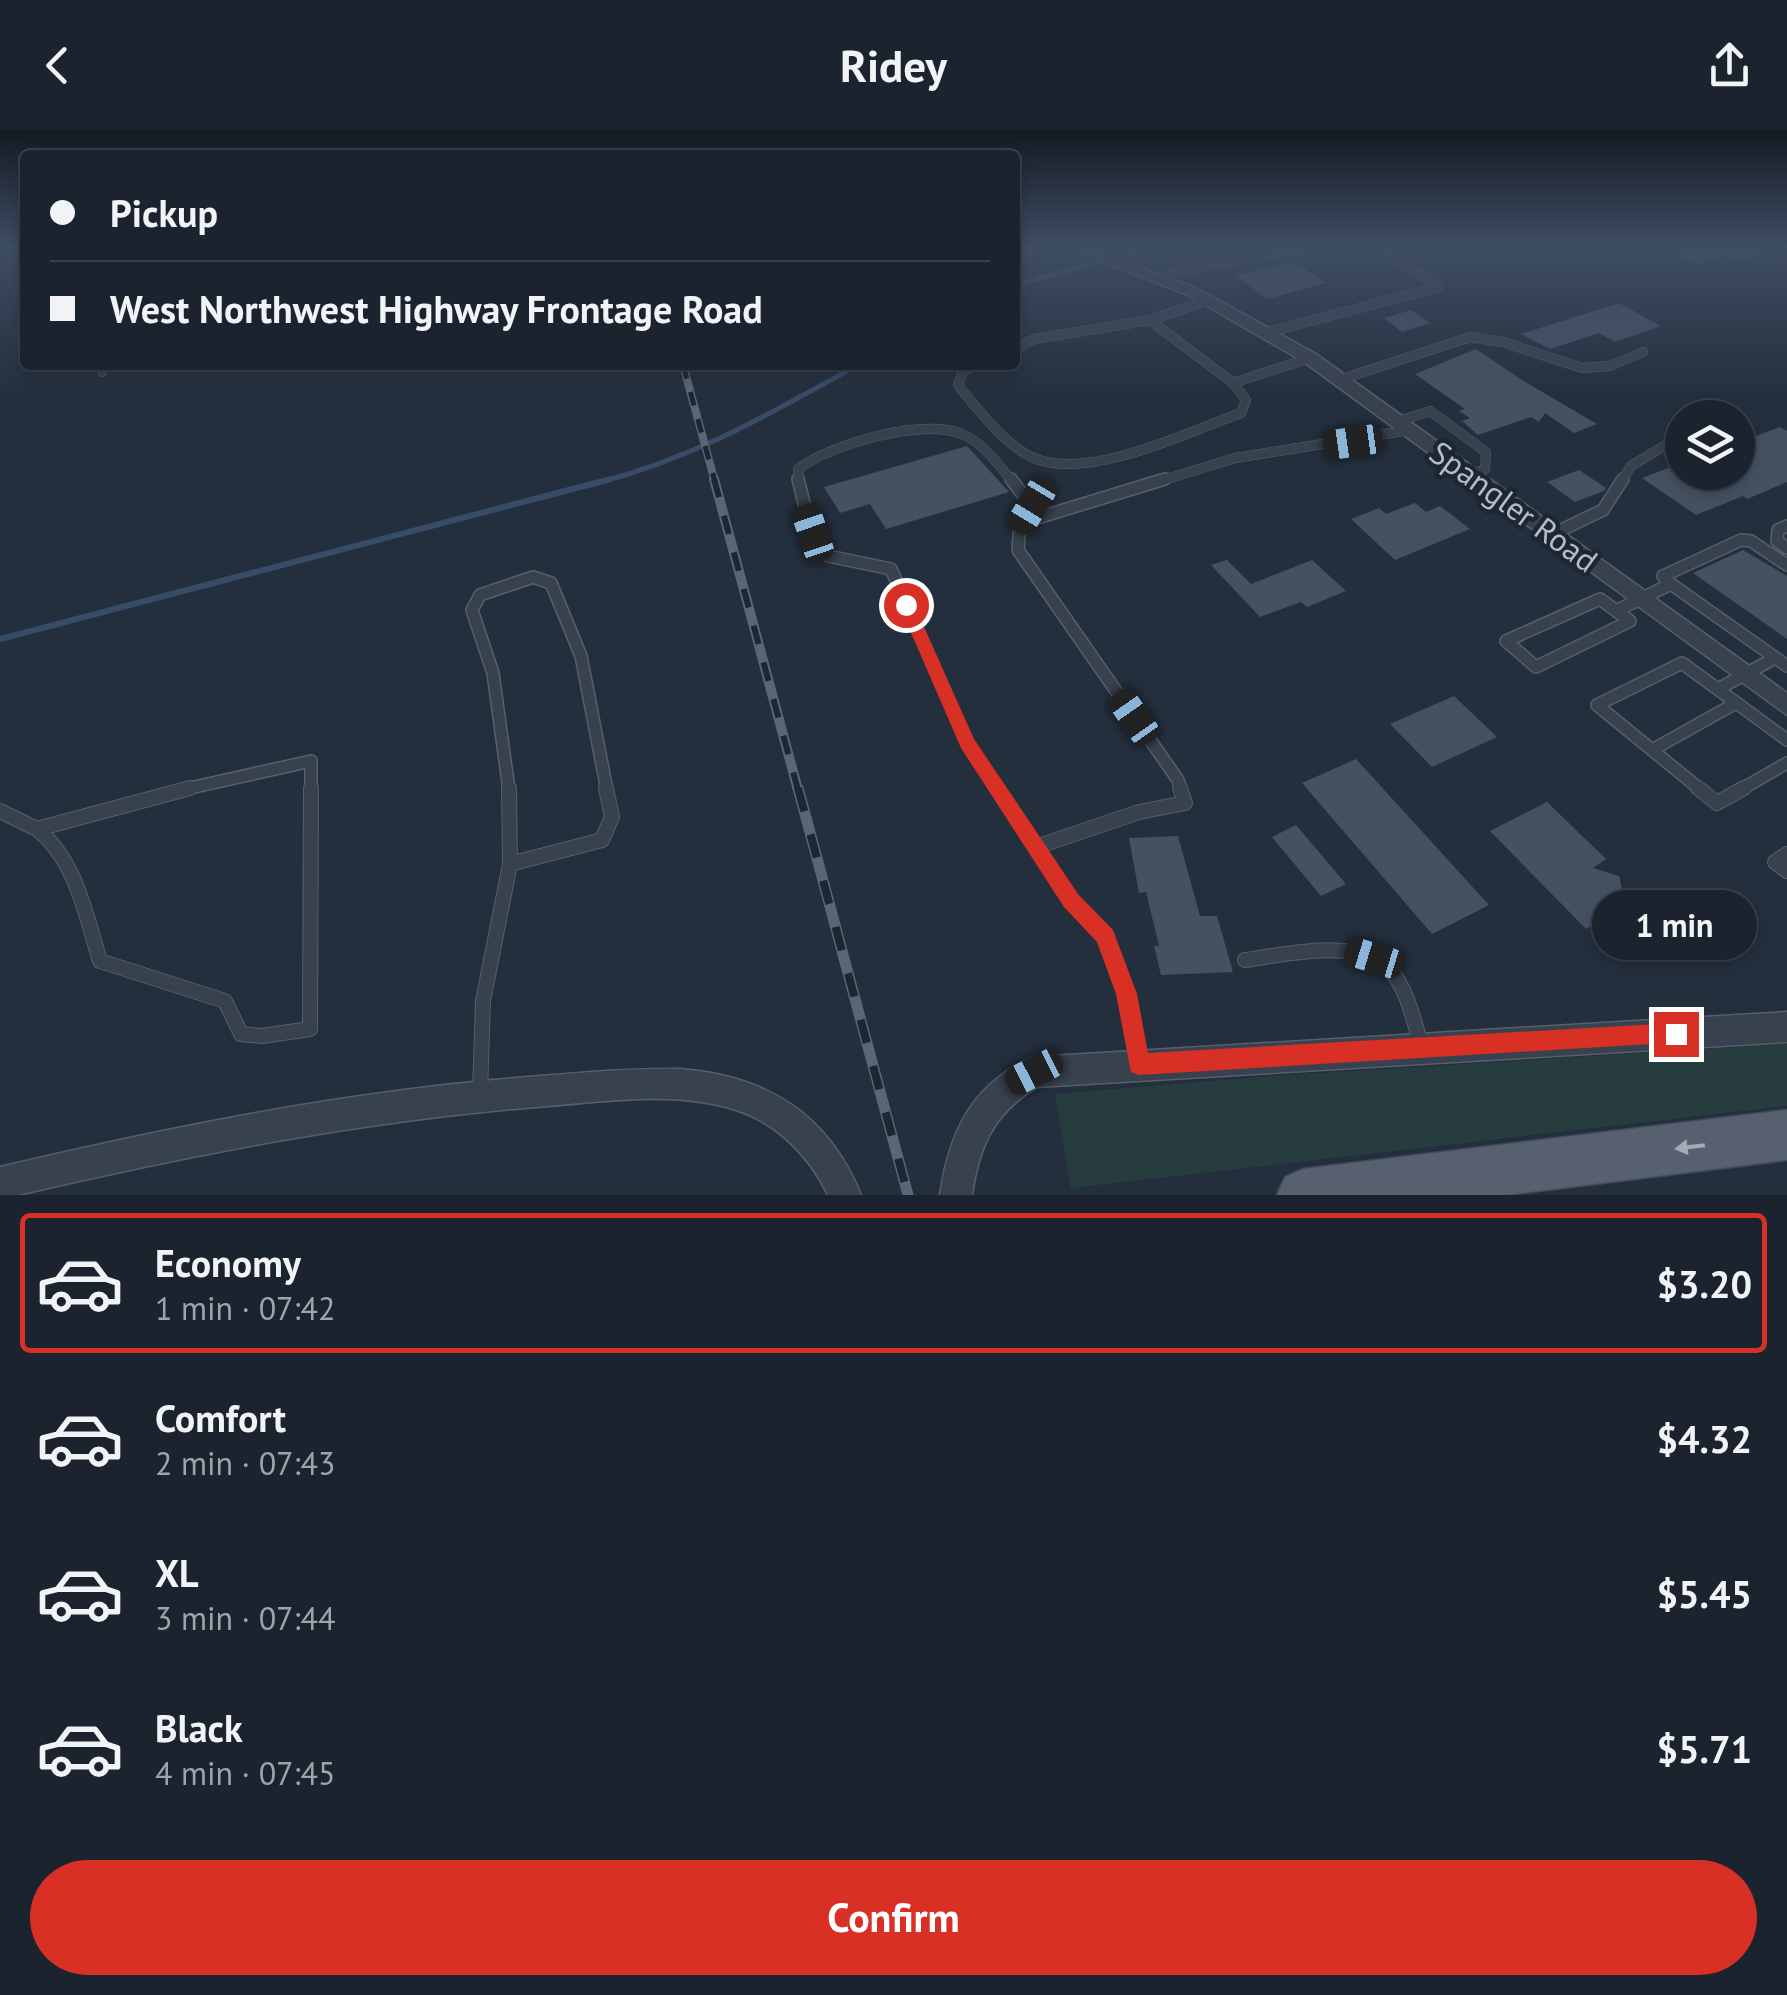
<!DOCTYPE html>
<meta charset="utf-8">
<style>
body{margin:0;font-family:"PT Sans",sans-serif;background:#282f3a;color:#f1f3f6;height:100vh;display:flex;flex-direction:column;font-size:38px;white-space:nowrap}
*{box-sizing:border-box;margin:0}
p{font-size:32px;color:#a0a4aa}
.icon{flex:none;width:55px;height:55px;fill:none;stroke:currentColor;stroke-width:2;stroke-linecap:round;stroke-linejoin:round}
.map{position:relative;height:1065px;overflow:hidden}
.panel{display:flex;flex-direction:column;background:#1b232e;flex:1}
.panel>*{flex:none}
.top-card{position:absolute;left:20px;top:20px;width:1000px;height:220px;border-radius:10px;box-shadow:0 5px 15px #0003,0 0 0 2px #39404a;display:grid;align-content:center;height:220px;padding:0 30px;background:#1b232e}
.tools{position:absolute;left:1665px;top:270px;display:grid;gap:20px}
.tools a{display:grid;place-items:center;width:90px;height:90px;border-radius:50%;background:#1b232e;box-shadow:0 5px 15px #0003,0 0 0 2px #39404a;font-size:50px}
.end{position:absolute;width:45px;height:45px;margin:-22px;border:12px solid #d93025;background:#fff;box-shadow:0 0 0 5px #fff}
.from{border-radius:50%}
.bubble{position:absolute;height:70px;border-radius:35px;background:#1b232e;box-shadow:0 5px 15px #0003,0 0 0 2px #39404a;font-size:32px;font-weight:800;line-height:70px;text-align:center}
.car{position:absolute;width:30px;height:60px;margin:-30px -15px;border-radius:12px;box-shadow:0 0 8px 2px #0007;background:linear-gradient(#222 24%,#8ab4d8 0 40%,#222 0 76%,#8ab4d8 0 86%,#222 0)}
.top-card b{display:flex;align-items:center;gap:35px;height:95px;font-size:38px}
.top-card b+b{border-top:2px solid #39404a}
.top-card i{width:25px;height:25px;background:#f1f3f6}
ul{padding:18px 0 0;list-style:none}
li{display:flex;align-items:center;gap:30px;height:140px;margin:0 20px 15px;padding:0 10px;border:5px solid transparent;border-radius:10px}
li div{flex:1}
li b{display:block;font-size:38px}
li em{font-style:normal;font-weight:800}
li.selected{border-color:#d93025}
li>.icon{width:90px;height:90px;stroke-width:1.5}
.button{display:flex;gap:20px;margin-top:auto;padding:20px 30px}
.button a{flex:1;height:115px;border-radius:60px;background:#d93025;color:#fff;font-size:40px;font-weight:800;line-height:115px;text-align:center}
header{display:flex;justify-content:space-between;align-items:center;height:130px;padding:0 30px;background:#1b232e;font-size:45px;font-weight:800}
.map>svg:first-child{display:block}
.green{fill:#263c3f}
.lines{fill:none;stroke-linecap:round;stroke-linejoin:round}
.stream-far1{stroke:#394c67;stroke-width:5}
.stream{stroke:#394c67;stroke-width:6}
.building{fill:#455162}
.lane-far2-casing{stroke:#565f6c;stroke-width:10}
.lane-far1-casing{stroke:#565f6c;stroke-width:14}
.lane-casing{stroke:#565f6c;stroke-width:16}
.street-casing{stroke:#565f6c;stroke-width:3}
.primary-casing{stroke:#414a57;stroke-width:3}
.lane-far2{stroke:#38414e;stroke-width:9}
.lane-far1{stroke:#38414e;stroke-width:11}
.lane{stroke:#38414e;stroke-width:14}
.street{fill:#38414e;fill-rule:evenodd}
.primary{fill:#56606e;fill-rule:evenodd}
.rail-far2-casing{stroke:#5a6575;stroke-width:8}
.rail-far1-casing{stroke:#5a6575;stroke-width:10}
.rail-casing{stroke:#5a6575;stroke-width:11}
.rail-far2{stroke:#1d2633;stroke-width:5;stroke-dasharray:14;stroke-linecap:butt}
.rail-far1{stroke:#1d2633;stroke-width:6;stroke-dasharray:19;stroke-linecap:butt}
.rail{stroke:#1d2633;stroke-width:8;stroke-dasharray:24;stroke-linecap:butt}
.oneway{fill:#a1aab7}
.route{fill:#d93025}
.labels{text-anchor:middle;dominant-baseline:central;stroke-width:9;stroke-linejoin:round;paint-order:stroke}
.street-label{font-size:32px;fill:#b4bcc9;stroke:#1d2633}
</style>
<header><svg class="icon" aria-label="back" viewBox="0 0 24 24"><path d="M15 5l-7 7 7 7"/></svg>Ridey<svg class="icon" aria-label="share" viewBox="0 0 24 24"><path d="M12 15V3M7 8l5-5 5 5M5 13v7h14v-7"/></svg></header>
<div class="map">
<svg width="1787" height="1065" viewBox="0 0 1787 1065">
<rect width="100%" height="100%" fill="#242f3e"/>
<path class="green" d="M1787 914V976L1071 1058 1055 964 1273 946Z"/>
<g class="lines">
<path class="stream-far1" d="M1123 126 1160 116
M1015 155 1098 132
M601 352C698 326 771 283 858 235"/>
<path class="stream" d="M0 509 611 349"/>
</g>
<path class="building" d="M1691 116H1774L1775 119 1738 131 1727 126 1698 135 1672 122Z
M1294 131 1326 153 1267 169 1236 146Z
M1619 173 1661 196 1615 212 1599 203 1550 219 1521 204Z
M1411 180 1430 193 1402 202 1384 188Z
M1476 219 1522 250 1597 294 1574 303 1545 283 1539 292 1531 287 1478 305 1462 291 1470 288 1459 281 1465 279 1415 244Z
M1780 297 1787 301V352L1747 369 1743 366 1696 385 1642 348 1682 333V342H1738V313Z
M967 316 1009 362 886 399 870 374 840 383 824 357Z
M1579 340 1606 358 1604 361 1575 372 1547 352Z
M1415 373 1426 382 1440 376 1470 399 1395 430 1351 389 1379 378 1386 384Z
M1743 420 1787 446V509L1693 443Z
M1227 430 1251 454 1312 430 1346 461 1307 477 1301 472 1260 487 1211 435Z
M1454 566 1497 607 1432 637 1390 594Z
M1356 629 1489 775 1432 804 1302 653Z
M1547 672 1606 729 1593 738 1619 746 1626 777 1586 799 1490 701Z
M1296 695 1346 754 1321 766 1272 707Z
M1178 706 1200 786H1217L1233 842 1161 845 1154 816H1159L1146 762 1139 763 1129 708Z"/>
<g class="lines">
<defs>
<path id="lane-far2" d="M1015 126 1044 116
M1160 148 1197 137 1326 116
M1268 202 1439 157 1374 116
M1015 219 1034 209 1150 190 1209 170
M102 235V242
M977 235 963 241 958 255 965 264C984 286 1010 321 1039 330 1095 348 1188 302 1241 283L1246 270 1233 253 1150 190
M1342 249 1470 207 1503 212 1582 238 1610 236 1643 222
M1233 253 1310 228
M1399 291 1430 281 1486 322 1485 339 1472 345
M799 352 798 339C832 314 921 288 962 304 983 313 998 334 1013 352
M1157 352 1235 328 1410 300
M1621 352 1631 336 1674 310"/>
<path id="lane-far1" d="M798 349 807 385 828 426 891 439 967 612 998 660
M1011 349 1031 376 1020 394 1018 420 1178 650 1181 660
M1021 393 1165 349
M1787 396 1778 400 1777 411 1787 418
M1553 404 1603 380 1623 349
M1671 454 1787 536
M1600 469 1630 491 1536 537 1506 511Z
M1616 481 1671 454 1663 446 1741 410 1751 411 1787 435
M1718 559 1775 528
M1652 620 1736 573
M181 660 311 631V660
M509 660 493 543 472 480 480 465 533 447 551 453 581 526 607 660
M1701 660 1597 575 1682 533 1787 610
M1740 660 1787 633"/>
<path id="lane" d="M509 658 510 734
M997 658 1071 771 1105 807 1126 864 1139 934
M1698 658 1717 673 1744 658
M0 681 37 699
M37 699C76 730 86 786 100 831L225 871 241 904 262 906 310 899 311 658
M37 699 190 658
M1036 717 1139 682 1185 673 1180 658
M1787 724 1775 732 1787 741
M510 734 602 710 612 687 606 658
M1245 830C1284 825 1362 806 1391 841 1408 861 1413 889 1421 914
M480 963 483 871 510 734"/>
<path id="street" d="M1062 116H1083L1198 159 1316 224 1787 563V585L1304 232 1188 165Z
M1787 882V912L1037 957C994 983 979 1016 972 1065H940C949 1002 973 952 1034 927Z
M681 939C767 946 828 984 861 1065H828C810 1027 777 993 736 980 676 961 610 971 548 976 369 990 193 1024 18 1065H0V1037C174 996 349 961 528 947 579 943 630 938 681 939Z"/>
<path id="primary" d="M1787 980V1030L1506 1065H1277L1285 1047 1303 1039Z"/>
</defs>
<use href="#lane-far2" class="lane-far2-casing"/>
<use href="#lane-far1" class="lane-far1-casing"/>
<use href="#lane" class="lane-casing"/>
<use href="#street" class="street-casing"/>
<use href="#primary" class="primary-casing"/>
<use href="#lane-far2" class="lane-far2"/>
<use href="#lane-far1" class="lane-far1"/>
<use href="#lane" class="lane"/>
<use href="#street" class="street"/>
<use href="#primary" class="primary"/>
<defs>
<path id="rail-far2" d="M683 235 715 352"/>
<path id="rail-far1" d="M714 349 798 660"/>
<path id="rail" d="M798 658 908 1065"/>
</defs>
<use href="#rail-far2" class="rail-far2-casing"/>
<use href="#rail-far1" class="rail-far1-casing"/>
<use href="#rail" class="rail-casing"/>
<use href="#rail-far2" class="rail-far2"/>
<use href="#rail-far1" class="rail-far1"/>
<use href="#rail" class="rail"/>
</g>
<defs><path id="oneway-solid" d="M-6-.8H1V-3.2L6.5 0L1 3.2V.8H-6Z" transform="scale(2.5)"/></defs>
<use class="oneway" href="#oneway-solid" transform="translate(1690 1017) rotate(173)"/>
<linearGradient id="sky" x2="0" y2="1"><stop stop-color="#141a22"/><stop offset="0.44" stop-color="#3f4d63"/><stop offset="1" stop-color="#3f4d63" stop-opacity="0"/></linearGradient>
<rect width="1787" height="265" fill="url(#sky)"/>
<path class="route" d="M906 469 914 475 974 609 1078 764 1113 800 1137 864 1148 923 1676 893 1684 896 1687 904 1684 912 1139 945 1131 942 1116 864 1097 812 1064 777 961 618 899 475Z"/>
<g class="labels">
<g class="street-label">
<text transform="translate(1514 376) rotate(36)">Spangler Road</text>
</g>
</g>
</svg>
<div class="tools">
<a><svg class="icon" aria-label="layers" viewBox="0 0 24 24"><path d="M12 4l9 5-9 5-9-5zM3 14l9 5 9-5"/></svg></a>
</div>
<i class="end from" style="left:906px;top:475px"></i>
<i class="end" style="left:1676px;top:904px"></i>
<div class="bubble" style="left:1592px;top:760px;width:165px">1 min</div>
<i class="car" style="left:1353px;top:312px;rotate:262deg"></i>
<i class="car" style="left:1032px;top:376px;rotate:211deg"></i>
<i class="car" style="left:813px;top:403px;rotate:341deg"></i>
<i class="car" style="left:1134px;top:587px;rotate:325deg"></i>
<i class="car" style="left:1374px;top:828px;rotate:287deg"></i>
<i class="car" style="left:1034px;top:942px;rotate:243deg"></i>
<div class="top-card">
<b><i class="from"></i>Pickup</b>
<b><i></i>West Northwest Highway Frontage Road</b>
</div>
</div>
<section class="panel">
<ul>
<li class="selected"><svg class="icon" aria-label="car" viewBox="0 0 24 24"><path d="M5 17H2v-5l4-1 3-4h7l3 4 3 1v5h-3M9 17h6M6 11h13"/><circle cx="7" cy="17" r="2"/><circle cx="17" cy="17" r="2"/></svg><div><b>Economy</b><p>1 min · 07:42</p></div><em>$3.20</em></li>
<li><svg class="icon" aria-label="car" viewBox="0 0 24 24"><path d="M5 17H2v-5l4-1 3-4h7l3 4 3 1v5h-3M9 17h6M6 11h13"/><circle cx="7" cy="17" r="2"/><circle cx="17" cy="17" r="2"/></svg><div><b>Comfort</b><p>2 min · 07:43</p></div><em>$4.32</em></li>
<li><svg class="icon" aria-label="car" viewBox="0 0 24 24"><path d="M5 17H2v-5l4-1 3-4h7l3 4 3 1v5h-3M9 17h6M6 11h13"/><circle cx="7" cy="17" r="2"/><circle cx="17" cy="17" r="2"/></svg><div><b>XL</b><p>3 min · 07:44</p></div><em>$5.45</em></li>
<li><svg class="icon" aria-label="car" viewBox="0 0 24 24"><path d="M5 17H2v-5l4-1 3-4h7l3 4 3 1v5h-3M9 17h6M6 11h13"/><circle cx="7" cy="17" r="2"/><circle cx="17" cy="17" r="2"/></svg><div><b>Black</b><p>4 min · 07:45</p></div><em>$5.71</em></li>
</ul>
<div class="button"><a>Confirm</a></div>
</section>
